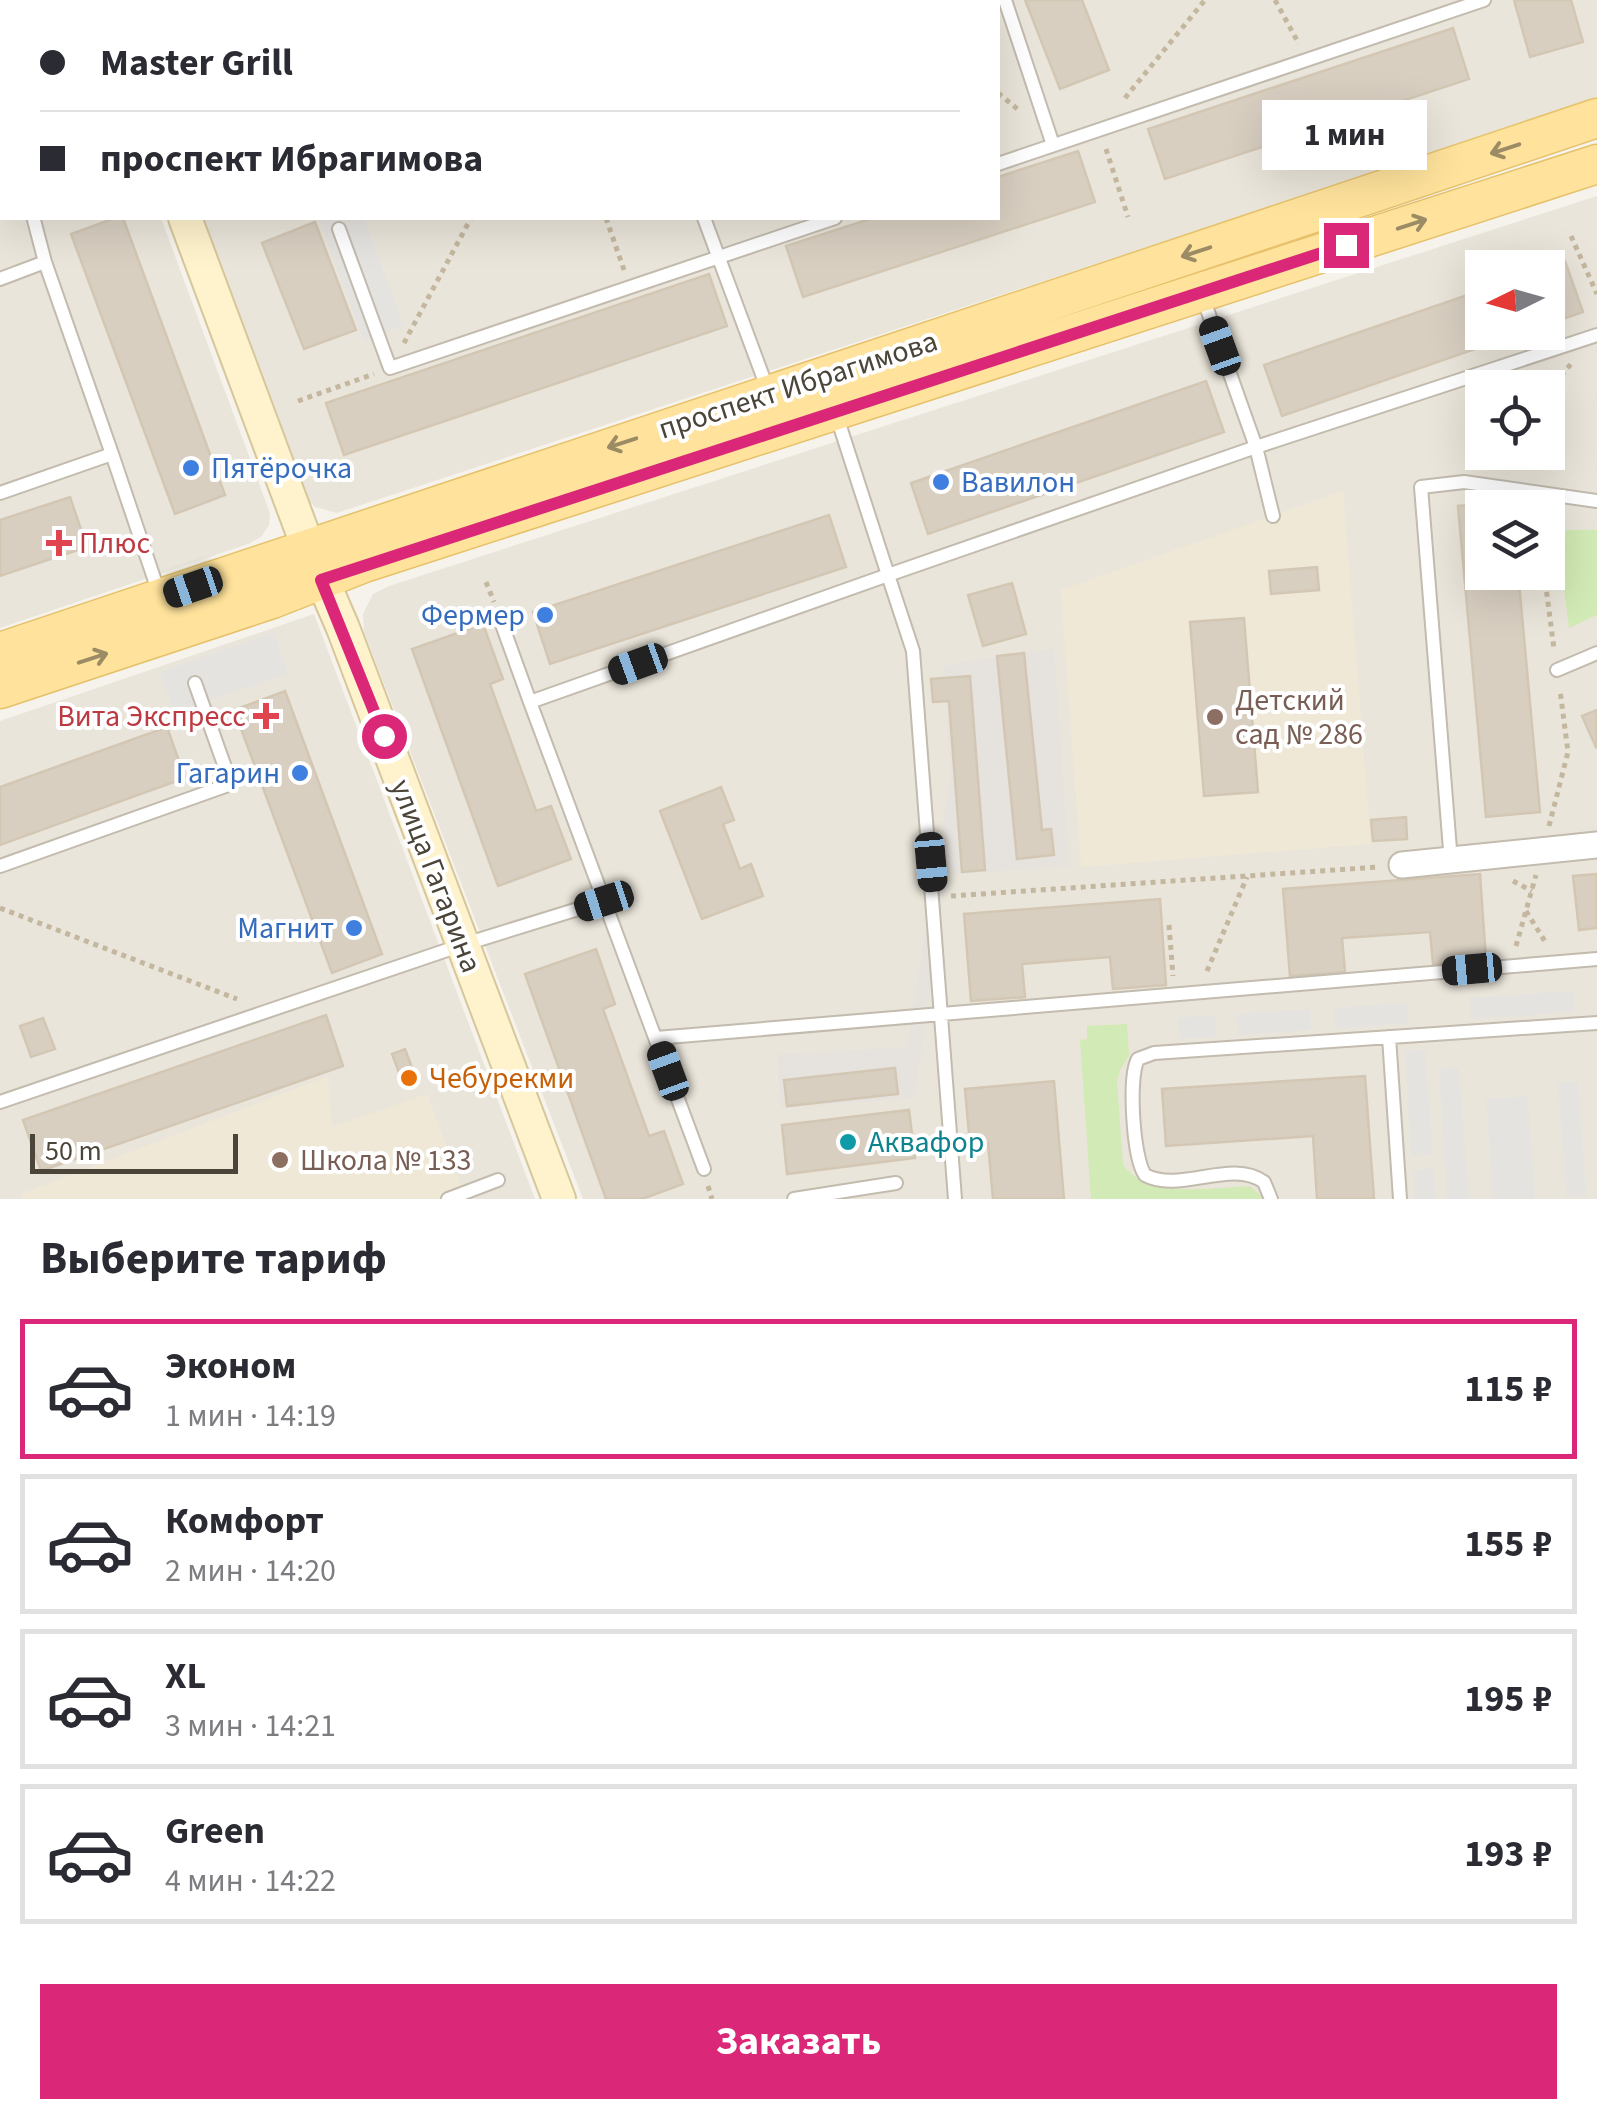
<!DOCTYPE html>
<html lang="ru">
<meta charset="utf-8">
<style>
body{margin:0;font-family:"Source Sans 3",sans-serif;background:#f2f2f3;color:#2b2b33;height:100vh;display:flex;flex-direction:column;font-size:38px;white-space:nowrap}
*{box-sizing:border-box;margin:0}
p{font-size:32px;color:#7c7c81}
.icon{flex:none;width:55px;height:55px;fill:none;stroke:currentColor;stroke-width:2;stroke-linecap:round;stroke-linejoin:round}
.map{position:relative;height:1199px;overflow:hidden}
.panel{display:flex;flex-direction:column;background:#fff;flex:1}
.panel>*{flex:none}
.hud{position:absolute;left:0px;top:0px;width:1000px;height:220px;box-shadow:0 10px 40px #0002;display:grid;align-content:center;height:220px;padding:0 40px;background:#fff}
.needle{width:65px;rotate:265deg}
.fabs{position:absolute;left:1465px;top:250px;display:grid;gap:20px}
.fabs a{display:grid;place-items:center;width:100px;height:100px;border-radius:0px;background:#fff;box-shadow:0 10px 40px #0002;font-size:50px}
.scale{position:absolute;left:30px;bottom:25px;width:208px;box-sizing:border-box;padding-left:10px;border:5px solid #4b4439;border-top:0;font-size:28px;line-height:35px;white-space:nowrap;color:#4b4439;-webkit-text-stroke:8px #fff;paint-order:stroke}
.end{position:absolute;width:45px;height:45px;margin:-22px;border:12px solid #db2777;background:#fff;box-shadow:0 0 0 5px #fff}
.from{border-radius:50%}
.bubble{position:absolute;height:70px;border-radius:0px;background:#fff;box-shadow:0 10px 40px #0002;font-size:32px;font-weight:700;line-height:70px;text-align:center}
.car{position:absolute;width:30px;height:60px;margin:-30px -15px;border-radius:12px;box-shadow:0 0 8px 2px #0007;background:linear-gradient(#222 24%,#8ab4d8 0 40%,#222 0 76%,#8ab4d8 0 86%,#222 0)}
.hud b{display:flex;align-items:center;gap:35px;height:95px;font-size:38px}
.hud b+b{border-top:2px solid #e1e1e2}
.hud i{width:25px;height:25px;background:#2b2b33}
ul{padding:0;list-style:none}
li{display:flex;align-items:center;gap:30px;height:140px;margin:0 20px 15px;padding:0 20px;border:5px solid #e1e1e2;border-radius:0px}
li div{flex:1}
li b{display:block;font-size:38px}
li em{font-style:normal;font-weight:700}
li.active{border-color:#db2777}
li>.icon{width:90px;height:90px;stroke-width:1.5}
h2{padding:0 40px;font-size:45px;line-height:120px}
.button{display:flex;gap:20px;margin-top:auto;padding:20px 40px}
.button a{flex:1;height:115px;border-radius:0px;background:#db2777;color:#fff;font-size:40px;font-weight:700;line-height:115px;text-align:center}
.map>svg:first-child{display:block}
.residential{fill:#eae5da;fill-rule:evenodd}
.industrial{fill:#e6e2dd}
.education{fill:#efe8d6}
.green{fill:#d2eab5}
.parking{fill:#e5e3e0}
.building{fill:#d8cfc1;stroke:#d3c7b4;stroke-width:2.5}
.lines{fill:none;stroke-linecap:round;stroke-linejoin:round}
.lane-casing{stroke:#c2bbae;stroke-width:16}
.street-casing{stroke:#c2bbae;stroke-width:29}
.secondary-casing{stroke:#d6c79b;stroke-width:36}
.primary-casing{stroke:#e6c16a;stroke-width:41}
.path{stroke:#c4b79f;stroke-width:5;stroke-dasharray:5 5;stroke-linecap:butt}
.lane{stroke:#fff;stroke-width:12}
.street{stroke:#fff;stroke-width:25}
.secondary{stroke:#fff3cd;stroke-width:32}
.primary{stroke:#ffe39c;stroke-width:38}
.oneway{stroke:#9c8c66}
.route{stroke:#db2777;stroke-width:12}
.shop-dot{fill:#3f7fe0;stroke:#fff;stroke-width:4}
.health-dot{fill:#e0444e;stroke:#fff;stroke-width:4}
.education-dot{fill:#8d6e63;stroke:#fff;stroke-width:4}
.food-dot{fill:#e8710a;stroke:#fff;stroke-width:4}
.culture-dot{fill:#0f9aa8;stroke:#fff;stroke-width:4}
.labels{text-anchor:middle;dominant-baseline:central;stroke-width:8;stroke-linejoin:round;paint-order:stroke}
.street-label{font-size:30px;fill:#4b4439;stroke:#fff}
.shop-label{font-size:30px;fill:#366cbe;stroke:#fff;text-anchor:end}
.health-label{font-size:30px;fill:#be3a42;stroke:#fff;text-anchor:start}
.education-label{font-size:30px;fill:#785e54;stroke:#fff;text-anchor:start}
.food-label{font-size:30px;fill:#c56008;stroke:#fff;text-anchor:start}
.culture-label{font-size:30px;fill:#0d838f;stroke:#fff;text-anchor:start}
</style>
<div class="map">
<svg width="1597" height="1199" viewBox="0 0 1597 1199">
<rect width="100%" height="100%" fill="#f6f3ec"/>
<path class="residential" d="M0 0 81 2H2V218H161L270 513 269 525 261 537 248 544 0 628Z
M123 0H1597V99L337 513 315 507 308 499 203 218H998V2Z
M1597 196V1199H583L364 632 363 614 373 594 389 586ZM1482 268H1548V332H1482ZM1482 388H1548V452H1482ZM1482 508H1548V572H1482Z
M314 614 535 1199H0V721Z"/>
<path class="industrial" d="M1054 648 1069 866 947 875 914 1098 781 1108 777 1055 907 1047 951 774 943 666Z"/>
<path class="education" d="M1343 491 1371 844 1081 867 1061 590Z
M328 1076 332 1127 427 1094 466 1199H23L21 1194Z"/>
<path class="green" d="M1556 530H1597V615L1569 628Z
M1127 1024 1129 1056 1120 1070 1117 1083 1123 1164C1146 1199 1209 1188 1250 1186L1265 1199H1091L1080 1040 1087 1039V1026Z"/>
<path class="parking" d="M328 218H364L404 326 364 341 319 220Z
M274 633 288 674 174 712 160 672Z
M1573 991 1574 1012 1471 1019 1469 998Z
M1407 1003 1408 1023 1335 1029 1333 1008Z
M1310 1009 1311 1030 1238 1035 1236 1014Z
M1216 1015 1217 1037 1179 1039 1178 1018Z
M1425 1050 1433 1154 1411 1156 1405 1051Z
M1459 1068 1469 1199H1447L1439 1069Z
M1578 1081 1586 1196 1566 1197 1558 1083Z
M1528 1096 1535 1199H1493L1486 1099Z
M1433 1168 1436 1199H1414L1413 1170Z"/>
<path class="building" d="M544 0H600L601 2H538Z
M1025 0H1082L1109 70 1060 89Z
M1514 0H1571L1583 42 1530 57Z
M1453 28 1469 79 1165 179 1148 129Z
M1078 151 1095 202 803 297 786 246 873 218H998V177Z
M115 218H123L225 495 175 514 71 234Z
M315 222 356 330 304 349 262 243Z
M1565 261 1583 312 1548 324 1547 268Z
M709 274 727 326 344 455 326 403Z
M1482 290V332H1524L1282 416 1264 365Z
M1206 381 1224 432 928 534 911 483Z
M70 497 87 547 0 576V520Z
M1512 501V508H1482V572H1518L1540 812 1486 817 1458 506Z
M829 515 846 567 550 664 533 612Z
M1317 567 1319 590 1271 594 1269 571Z
M1012 583 1026 634 983 646 968 595Z
M1244 618 1258 792 1204 796 1190 622Z
M483 624 503 679 490 684 536 811 551 806 571 859 498 886 412 649Z
M1024 653 1042 830 1051 829 1054 855 1017 859 997 656Z
M970 676 985 870 962 872 949 701 933 702 931 679Z
M285 691 382 954 332 973 234 710Z
M1597 710V746L1596 747 1582 716Z
M167 727 185 778 0 845V787Z
M721 787 734 820 723 824 740 869 751 864 763 896 702 919 660 811Z
M1406 817 1407 839 1373 841 1371 820Z
M1480 874 1486 960 1433 964 1430 932 1342 938 1345 972 1290 976 1283 889Z
M1597 874V928L1579 930 1573 876Z
M1160 899 1166 985 1113 989 1110 957 1022 964 1025 997 971 1001 964 914Z
M596 949 615 1004 603 1009 649 1136 664 1131 683 1184 642 1199H606L525 974Z
M326 1015 343 1066 41 1171 23 1120Z
M43 1018 55 1049 31 1057 20 1026Z
M405 1049 417 1081 404 1086 392 1054Z
M895 1068 898 1094 787 1106 784 1080Z
M1365 1076 1374 1199H1317L1313 1136 1166 1146 1162 1089Z
M1054 1081 1064 1199H993L988 1143 970 1145 965 1089Z
M909 1110 915 1158 787 1174 782 1125Z"/>
<g class="lines">
<defs>
<path id="lane" d="M631 0 632 2
M1005 0 1053 145
M796 2 803 0
M0 149H2
M998 164 1484 0
M704 218 769 393
M339 229 390 368 835 218
M45 262 112 454
M0 279 45 262 34 220
M1202 295 1256 447 1273 516
M0 493 112 454 160 596
M500 619 530 702
M1557 670 1597 653
M1451 862 1421 487 1464 482 1597 501
M0 866 231 784 195 683
M1389 1037 1400 1199
M656 1038 1597 959
M0 1102 462 945 604 901
M704 1169 530 702 888 575 836 414
M448 1199 498 1180
M794 1199 896 1183
M955 1199 913 651 888 575 1256 447 1597 335
M1271 1199 1264 1182C1231 1158 1180 1194 1145 1175 1133 1158 1128 1077 1138 1059L1154 1053 1597 1023"/>
<path id="street" d="M1402 865 1597 845"/>
<path id="secondary" d="M104 0 105 2
M185 218 308 547 343 628 559 1199"/>
<path id="primary" d="M0 652 1597 118
M0 689 272 599 364 563 1597 164"/>
</defs>
<use href="#lane" class="lane-casing"/>
<use href="#street" class="street-casing"/>
<use href="#secondary" class="secondary-casing"/>
<use href="#primary" class="primary-casing"/>
<path class="path" d="M295 0 297 2
M874 0 878 2
M1275 0 1299 44
M471 2 478 0
M954 2 955 0
M998 93 1020 111
M1125 98 1205 0
M1106 149 1128 217
M606 218 624 270
M1571 236 1597 294
M404 343 471 218
M1548 391 1571 364
M298 401 374 374
M1480 465 1491 452
M1544 572 1554 649
M486 582 494 602
M1549 826 1568 752 1560 690
M1513 881 1532 891
M951 896 1379 867
M0 908 237 999
M1526 911 1546 943
M1169 925 1173 976
M1516 946 1536 875
M1207 971 1247 877
M708 1186 712 1199"/>
<use href="#lane" class="lane"/>
<use href="#street" class="street"/>
<use href="#secondary" class="secondary"/>
<use href="#primary" class="primary"/>
</g>
<defs><path id="oneway-shaft" d="M-6 0H5M1.5-3L5.5 0L1.5 3" fill="none" stroke-width="1.6" stroke-linecap="round" stroke-linejoin="round" transform="scale(2.5)"/></defs>
<g class="oneway">
<use href="#oneway-shaft" transform="translate(1505 149) rotate(162)"/>
<use href="#oneway-shaft" transform="translate(1412 224) rotate(-18)"/>
<use href="#oneway-shaft" transform="translate(1196 252) rotate(162)"/>
<use href="#oneway-shaft" transform="translate(622 443) rotate(162)"/>
<use href="#oneway-shaft" transform="translate(93 658) rotate(-18)"/>
</g>
<g class="lines">
<path class="route" d="M384 736 321 580 1346 245"/>
</g>
<g class="shop-dot">
<circle cx="191" cy="468" r="10"/>
<circle cx="941" cy="482" r="10"/>
<circle cx="545" cy="615" r="10"/>
<circle cx="300" cy="773" r="10"/>
<circle cx="354" cy="928" r="10"/>
</g>
<g class="health-dot">
<path d="M54 528h10v10h10v10h-10v10h-10v-10h-10v-10h10z"/>
<path d="M261 701h10v10h10v10h-10v10h-10v-10h-10v-10h10z"/>
</g>
<g class="education-dot">
<circle cx="1215" cy="717" r="10"/>
<circle cx="280" cy="1160" r="10"/>
</g>
<circle class="food-dot" cx="409" cy="1078" r="10"/>
<circle class="culture-dot" cx="848" cy="1142" r="10"/>
<g class="labels">
<g class="street-label">
<text transform="translate(798 385) rotate(-18)">проспект Ибрагимова</text>
<text transform="translate(436 876) rotate(69)">улица Гагарина</text>
</g>
<g class="shop-label">
<text x="211" y="468" text-anchor="start">Пятёрочка</text>
<text x="961" y="482" text-anchor="start">Вавилон</text>
<text x="525" y="615">Фермер</text>
<text x="280" y="773">Гагарин</text>
<text x="334" y="928">Магнит</text>
</g>
<g class="health-label">
<text x="79" y="543">Плюс</text>
<text x="246" y="716" text-anchor="end">Вита Экспресс</text>
</g>
<g class="education-label">
<text x="1235" y="700">Детский<tspan x="1235" dy="34">сад № 286</tspan></text>
<text x="300" y="1160">Школа № 133</text>
</g>
<g class="food-label">
<text x="429" y="1078">Чебурекми</text>
</g>
<g class="culture-label">
<text x="868" y="1142">Аквафор</text>
</g>
</g>
</svg>
<div class="fabs">
<a><svg class="needle" viewBox="-14 -14 28 28"><path d="M0-13l5 13h-10z" fill="#e53935"/><path d="M0 13l5-13h-10z" fill="#7c7c81"/></svg></a>
<a><svg class="icon" aria-label="locate" viewBox="0 0 24 24"><circle cx="12" cy="12" r="6"/><path d="M12 2v4M12 18v4M2 12h4M18 12h4"/></svg></a>
<a><svg class="icon" aria-label="layers" viewBox="0 0 24 24"><path d="M12 4l9 5-9 5-9-5zM3 14l9 5 9-5"/></svg></a>
</div>
<div class="scale">50 m</div>
<i class="end from" style="left:384px;top:736px"></i>
<i class="end" style="left:1346px;top:245px"></i>
<div class="bubble" style="left:1262px;top:100px;width:165px">1 мин</div>
<i class="car" style="left:1220px;top:346px;rotate:340deg"></i>
<i class="car" style="left:193px;top:587px;rotate:251deg"></i>
<i class="car" style="left:638px;top:664px;rotate:250deg"></i>
<i class="car" style="left:931px;top:862px;rotate:175deg"></i>
<i class="car" style="left:604px;top:901px;rotate:252deg"></i>
<i class="car" style="left:1472px;top:969px;rotate:265deg"></i>
<i class="car" style="left:668px;top:1071px;rotate:340deg"></i>
<div class="hud">
<b><i class="from"></i>Master Grill</b>
<b><i></i>проспект Ибрагимова</b>
</div>
</div>
<section class="panel">
<h2>Выберите тариф</h2>
<ul>
<li class="active"><svg class="icon" aria-label="car" viewBox="0 0 24 24"><path d="M5 17H2v-5l4-1 3-4h7l3 4 3 1v5h-3M9 17h6M6 11h13"/><circle cx="7" cy="17" r="2"/><circle cx="17" cy="17" r="2"/></svg><div><b>Эконом</b><p>1 мин · 14:19</p></div><em>115 ₽</em></li>
<li><svg class="icon" aria-label="car" viewBox="0 0 24 24"><path d="M5 17H2v-5l4-1 3-4h7l3 4 3 1v5h-3M9 17h6M6 11h13"/><circle cx="7" cy="17" r="2"/><circle cx="17" cy="17" r="2"/></svg><div><b>Комфорт</b><p>2 мин · 14:20</p></div><em>155 ₽</em></li>
<li><svg class="icon" aria-label="car" viewBox="0 0 24 24"><path d="M5 17H2v-5l4-1 3-4h7l3 4 3 1v5h-3M9 17h6M6 11h13"/><circle cx="7" cy="17" r="2"/><circle cx="17" cy="17" r="2"/></svg><div><b>XL</b><p>3 мин · 14:21</p></div><em>195 ₽</em></li>
<li><svg class="icon" aria-label="car" viewBox="0 0 24 24"><path d="M5 17H2v-5l4-1 3-4h7l3 4 3 1v5h-3M9 17h6M6 11h13"/><circle cx="7" cy="17" r="2"/><circle cx="17" cy="17" r="2"/></svg><div><b>Green</b><p>4 мин · 14:22</p></div><em>193 ₽</em></li>
</ul>
<div class="button"><a>Заказать</a></div>
</section>
